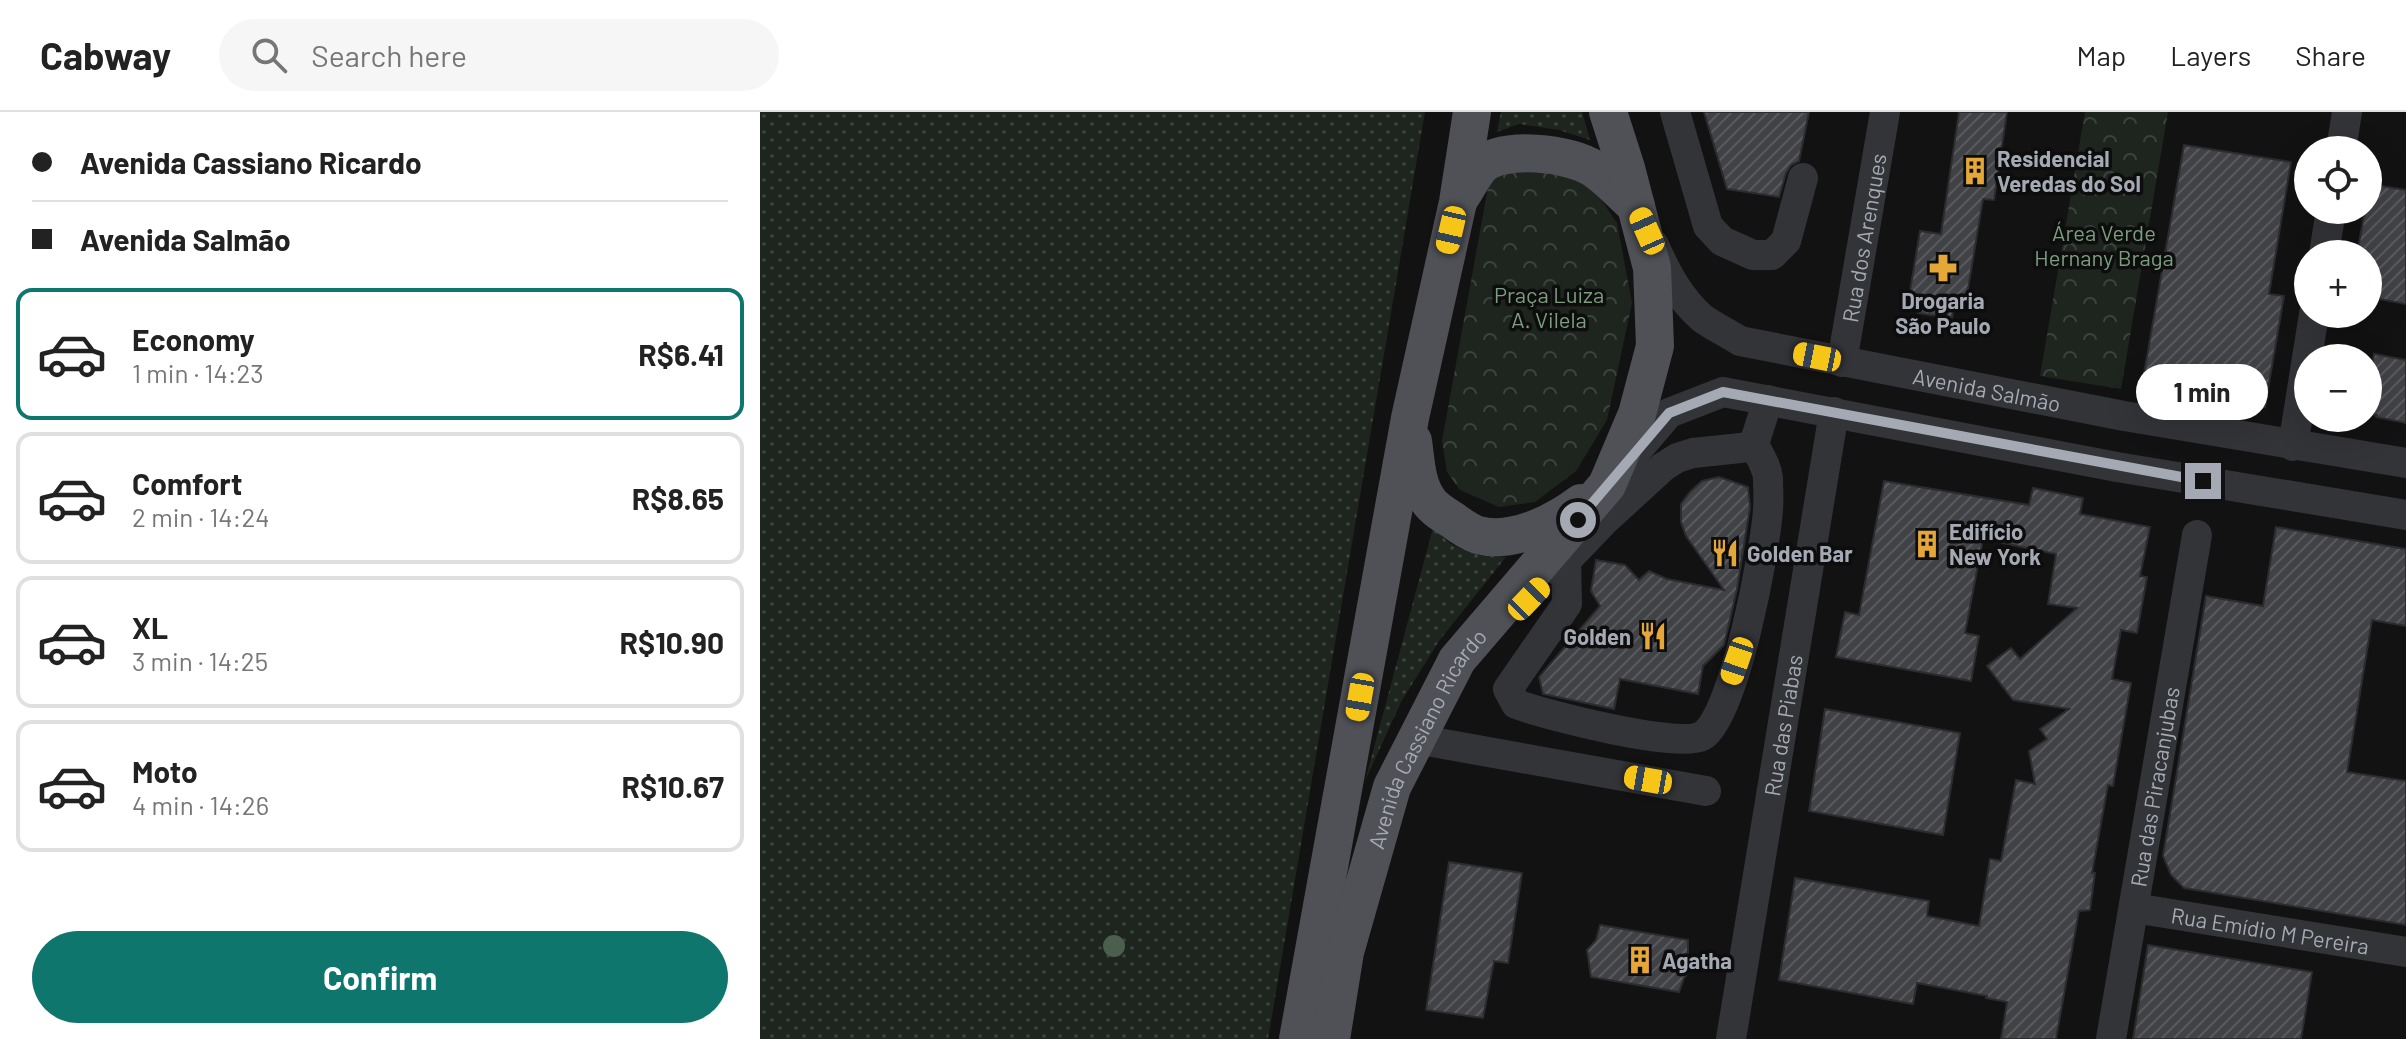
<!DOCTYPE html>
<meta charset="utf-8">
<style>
body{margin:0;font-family:Barlow,sans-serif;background:#f6f6f6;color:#222;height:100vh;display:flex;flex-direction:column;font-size:30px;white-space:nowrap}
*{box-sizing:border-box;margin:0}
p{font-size:26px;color:#767676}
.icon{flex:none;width:44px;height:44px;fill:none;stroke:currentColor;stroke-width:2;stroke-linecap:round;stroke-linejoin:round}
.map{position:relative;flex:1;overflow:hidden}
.sheet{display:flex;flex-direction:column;background:#fff;width:760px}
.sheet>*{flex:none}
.top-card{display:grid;align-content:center;height:176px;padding:0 32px;background:#fff}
.controls{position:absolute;left:1534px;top:24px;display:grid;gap:16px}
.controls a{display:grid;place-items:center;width:88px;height:88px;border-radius:50%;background:#fff;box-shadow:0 8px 32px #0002;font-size:40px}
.end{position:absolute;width:36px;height:36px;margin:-18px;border:10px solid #a4a9b3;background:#111;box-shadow:0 0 0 4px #111}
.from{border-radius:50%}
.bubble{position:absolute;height:56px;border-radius:28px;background:#fff;box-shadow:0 8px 32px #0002;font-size:26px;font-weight:700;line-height:56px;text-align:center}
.car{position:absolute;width:24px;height:48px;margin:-24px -12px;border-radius:10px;box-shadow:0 0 6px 2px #0007;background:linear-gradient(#f5c518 24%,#345 0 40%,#f5c518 0 76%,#345 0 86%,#f5c518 0)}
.top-card b{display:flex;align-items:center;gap:28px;height:76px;font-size:30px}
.top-card b+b{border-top:2px solid #e0e0e0}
.top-card i{width:20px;height:20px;background:#222}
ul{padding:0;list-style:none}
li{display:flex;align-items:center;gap:24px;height:132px;margin:0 16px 12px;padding:0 16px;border:4px solid #e0e0e0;border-radius:16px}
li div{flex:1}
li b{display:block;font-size:30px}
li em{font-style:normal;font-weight:700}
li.on{border-color:#0f766e}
li>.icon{width:72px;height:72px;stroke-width:1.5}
.action{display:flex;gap:16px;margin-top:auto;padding:16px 32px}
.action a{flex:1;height:92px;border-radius:48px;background:#0f766e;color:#fff;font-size:32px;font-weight:700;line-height:92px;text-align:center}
header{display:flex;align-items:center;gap:48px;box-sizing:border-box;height:112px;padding:0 40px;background:#fff;border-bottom:2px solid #e0e0e0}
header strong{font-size:38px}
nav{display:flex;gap:44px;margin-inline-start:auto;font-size:28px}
.search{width:560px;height:72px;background:#f6f6f6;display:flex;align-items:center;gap:20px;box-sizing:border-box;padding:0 28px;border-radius:44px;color:#767676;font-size:30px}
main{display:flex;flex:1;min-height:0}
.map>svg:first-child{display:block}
.grass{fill:url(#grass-dots)}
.park{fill:url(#park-crowns)}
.building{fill:url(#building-hatch);stroke:#2c2c2f;stroke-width:2}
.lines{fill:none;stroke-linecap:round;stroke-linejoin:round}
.minor{stroke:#333438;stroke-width:30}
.major{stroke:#4f5157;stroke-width:38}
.tree{fill:#4c5e4e}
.route{stroke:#a4a9b3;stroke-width:10}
.labels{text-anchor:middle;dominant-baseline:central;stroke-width:7;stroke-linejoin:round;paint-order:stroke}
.poi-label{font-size:22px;font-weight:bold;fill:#a4a9b3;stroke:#0d0d0e;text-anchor:start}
.park-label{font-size:22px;fill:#7c9d7e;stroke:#0d0d0e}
.street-label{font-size:22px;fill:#a4a9b3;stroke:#0d0d0e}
</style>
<header>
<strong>Cabway</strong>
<div class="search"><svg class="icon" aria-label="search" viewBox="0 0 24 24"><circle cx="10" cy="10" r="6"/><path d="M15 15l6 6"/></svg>Search here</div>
<nav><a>Map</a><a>Layers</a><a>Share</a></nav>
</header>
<main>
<section class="sheet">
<div class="top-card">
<b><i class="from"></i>Avenida Cassiano Ricardo</b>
<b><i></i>Avenida Salmão</b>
</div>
<ul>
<li class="on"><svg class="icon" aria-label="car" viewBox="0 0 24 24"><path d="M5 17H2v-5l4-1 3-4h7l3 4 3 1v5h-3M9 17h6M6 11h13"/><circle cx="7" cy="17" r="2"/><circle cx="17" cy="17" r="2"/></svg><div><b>Economy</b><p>1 min · 14:23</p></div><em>R$6.41</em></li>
<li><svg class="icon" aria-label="car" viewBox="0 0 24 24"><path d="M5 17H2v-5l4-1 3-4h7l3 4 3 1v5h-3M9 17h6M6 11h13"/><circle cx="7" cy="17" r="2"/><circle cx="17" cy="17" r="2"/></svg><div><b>Comfort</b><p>2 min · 14:24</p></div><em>R$8.65</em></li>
<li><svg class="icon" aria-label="car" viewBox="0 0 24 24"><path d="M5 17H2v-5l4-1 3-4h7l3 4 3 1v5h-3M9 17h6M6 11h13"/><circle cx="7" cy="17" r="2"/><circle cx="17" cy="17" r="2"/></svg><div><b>XL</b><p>3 min · 14:25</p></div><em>R$10.90</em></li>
<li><svg class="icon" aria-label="car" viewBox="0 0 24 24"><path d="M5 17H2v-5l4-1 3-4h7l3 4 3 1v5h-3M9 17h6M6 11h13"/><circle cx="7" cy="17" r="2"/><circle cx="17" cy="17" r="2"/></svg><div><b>Moto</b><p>4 min · 14:26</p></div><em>R$10.67</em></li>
</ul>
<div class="action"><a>Confirm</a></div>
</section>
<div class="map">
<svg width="1646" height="927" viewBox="0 0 1646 927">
<defs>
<pattern id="grass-dots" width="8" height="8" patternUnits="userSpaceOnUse" patternTransform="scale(2)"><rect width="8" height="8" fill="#1e251f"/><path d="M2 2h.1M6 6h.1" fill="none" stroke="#3c423d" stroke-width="1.8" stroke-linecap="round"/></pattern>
<pattern id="park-crowns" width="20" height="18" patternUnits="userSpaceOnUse" patternTransform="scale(2)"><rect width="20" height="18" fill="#1e251f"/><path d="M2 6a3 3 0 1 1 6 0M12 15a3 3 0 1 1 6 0" fill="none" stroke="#3c423d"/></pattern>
<pattern id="building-hatch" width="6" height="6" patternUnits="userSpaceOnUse" patternTransform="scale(2)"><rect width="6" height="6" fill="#414246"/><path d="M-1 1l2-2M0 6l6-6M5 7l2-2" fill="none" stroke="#595a5e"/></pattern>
</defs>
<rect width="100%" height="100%" fill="#121213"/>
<path class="grass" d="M0 0H665L508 927H0Z
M741 0H822L830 28 799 18 759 12 737 20Z
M673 416C698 442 712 441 746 445L679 529 641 590 605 669Z"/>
<path class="park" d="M1325 0H1408L1361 277 1280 264Z
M748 56 813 62 838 83 857 111 872 191 847 308 816 359 775 390 739 395 700 378 687 360 682 329 729 70Z"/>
<path class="building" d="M944 0H1049L1039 49 1031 53 1026 61 1019 85 967 77Z
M1199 0H1247L1234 88 1223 87 1206 189 1195 187 1192 206 1158 201 1149 185 1160 119 1181 122Z
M1424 33 1531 50 1509 182 1524 184 1505 295 1382 273Z
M1609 72 1646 78V192L1608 185V142H1597L1605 98H1608Z
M1614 242 1646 248V311L1616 305 1617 303 1608 302V282Z
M959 365 988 375 990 395 977 477 964 533 943 554 938 582 860 567 854 597 783 582 779 565 840 494 831 479 836 448 865 453 879 468 889 459 907 467 964 478 926 424 921 410V392L930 380 942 369Z
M1124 369 1269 393 1273 376 1323 386 1320 402 1390 415 1380 464 1387 465 1377 521 1361 518 1352 567 1371 571 1353 674 1348 673 1332 761H1335L1330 798 1319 799 1296 927H1241L1247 890 1226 886 1227 884 1157 871 1153 892 1019 868 1035 766 1169 789 1167 804 1219 814 1230 747 1241 749 1256 668 1275 672 1269 639 1287 627 1280 617 1309 597 1253 588 1227 554 1251 536 1260 547 1317 496 1288 492 1296 442 1223 427 1205 521 1219 524 1211 569 1076 545 1085 500 1099 503Z
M1516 415 1646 437V514L1612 508 1587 660 1646 669V813L1424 776 1411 763 1403 744 1446 484 1503 494Z
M1065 597 1200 621 1183 723 1049 699Z
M689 750 762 761 748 851 734 849 723 906 666 898Z
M840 813 928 828V843L933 855 924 866 919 880 831 865 827 838 836 828Z
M1388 833 1552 860 1541 927H1373Z"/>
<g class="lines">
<g class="minor">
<path d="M915 0 948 114 962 129 993 143H1012L1026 129 1043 66"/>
<path d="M1581 38 1587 0"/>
<path id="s1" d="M894 133C906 160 919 186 942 206 954 215 968 221 980 229L1364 304 1646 351"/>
<path d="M1564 142 1571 98"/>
<path id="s2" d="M1082 250 1125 0"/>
<path d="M1533 334 1554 202"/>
<path d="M862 356 909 301 963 280 1357 355 1646 403"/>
<path d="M803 425 806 448 807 492 748 577 756 592C786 603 918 637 942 624 974 607 1006 435 1008 397 1009 387 1008 376 1008 366 1007 354 999 343 994 332"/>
<path d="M797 458 843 410 903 355 917 346 933 341 990 335 994 332 1008 288"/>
<path d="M656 627 946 679"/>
<path id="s3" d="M1374 796 1646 840"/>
<path id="s4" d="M971 927 1074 300"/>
<path id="s5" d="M1351 927 1437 423"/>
</g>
<g class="major">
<path d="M700 86C707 76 713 63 721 54 742 33 811 41 834 57 849 67 862 82 876 94"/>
<path d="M653 329C656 349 656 371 668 388 673 396 683 402 691 407 699 413 709 420 718 423 753 432 794 411 821 391"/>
<path d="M538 927 650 306 698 90 712 0"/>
<path id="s6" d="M571 927 585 840 632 675 697 548 847 373 877 302 895 234 892 156 866 56 848 0"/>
</g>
</g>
<circle class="tree" cx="354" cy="834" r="11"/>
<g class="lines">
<path class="route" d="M818 408 909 301 963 280 1443 369"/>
</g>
<defs>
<symbol id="building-bare" viewBox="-9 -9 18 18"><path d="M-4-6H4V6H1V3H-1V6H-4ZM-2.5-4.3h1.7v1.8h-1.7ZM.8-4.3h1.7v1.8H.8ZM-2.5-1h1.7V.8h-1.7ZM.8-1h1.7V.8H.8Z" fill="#e5a838" stroke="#0d0d0e" stroke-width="2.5" paint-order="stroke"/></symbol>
<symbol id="pharmacy-bare" viewBox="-9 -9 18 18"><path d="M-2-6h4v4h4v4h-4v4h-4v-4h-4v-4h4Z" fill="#e5a838" stroke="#0d0d0e" stroke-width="2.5" paint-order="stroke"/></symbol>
<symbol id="restaurant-bare" viewBox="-9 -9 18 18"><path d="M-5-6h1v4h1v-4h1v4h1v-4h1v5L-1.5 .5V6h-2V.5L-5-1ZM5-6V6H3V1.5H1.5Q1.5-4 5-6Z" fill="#e5a838" stroke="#0d0d0e" stroke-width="2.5" paint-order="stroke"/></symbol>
</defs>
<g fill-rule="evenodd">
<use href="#building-bare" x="1195" y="39" width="40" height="40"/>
<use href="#pharmacy-bare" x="1163" y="136" width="40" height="40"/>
<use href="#building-bare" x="1147" y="412" width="40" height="40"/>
<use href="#restaurant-bare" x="945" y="421" width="40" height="40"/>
<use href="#restaurant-bare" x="873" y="504" width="40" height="40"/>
<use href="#building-bare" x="860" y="828" width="40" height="40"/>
</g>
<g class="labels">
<g class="poi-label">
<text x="1237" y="46">Residencial<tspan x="1237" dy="25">Veredas do Sol</tspan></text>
<text x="1183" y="188" text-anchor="middle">Drogaria<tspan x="1183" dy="25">São Paulo</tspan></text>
<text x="1189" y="419">Edifício<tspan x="1189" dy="25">New York</tspan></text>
<text x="987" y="441">Golden Bar</text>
<text x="871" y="524" text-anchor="end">Golden</text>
<text x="902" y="848">Agatha</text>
</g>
<g class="park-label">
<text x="1344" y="120">Área Verde<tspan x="1344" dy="25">Hernany Braga</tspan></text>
<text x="789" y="182">Praça Luiza<tspan x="789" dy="25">A. Vilela</tspan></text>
</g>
<g class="street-label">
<text stroke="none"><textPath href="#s2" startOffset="126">Rua dos Arenques</textPath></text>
<text stroke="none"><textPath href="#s1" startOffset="384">Avenida Salmão</textPath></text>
<text stroke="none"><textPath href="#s4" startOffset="318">Rua das Piabas</textPath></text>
<text stroke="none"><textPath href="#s6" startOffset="318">Avenida Cassiano Ricardo</textPath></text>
<text stroke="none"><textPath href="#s5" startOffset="256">Rua das Piracanjubas</textPath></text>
<text stroke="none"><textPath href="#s3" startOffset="138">Rua Emídio M Pereira</textPath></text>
</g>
</g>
</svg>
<div class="controls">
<a><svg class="icon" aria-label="locate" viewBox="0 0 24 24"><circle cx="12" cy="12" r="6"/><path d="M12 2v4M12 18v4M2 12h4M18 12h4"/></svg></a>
<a>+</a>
<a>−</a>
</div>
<i class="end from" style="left:818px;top:408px"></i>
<i class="end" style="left:1443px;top:369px"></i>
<div class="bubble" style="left:1376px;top:252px;width:132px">1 min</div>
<i class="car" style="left:691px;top:118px;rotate:193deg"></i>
<i class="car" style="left:887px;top:119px;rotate:336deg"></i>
<i class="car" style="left:1057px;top:245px;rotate:281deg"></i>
<i class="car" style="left:769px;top:487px;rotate:44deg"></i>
<i class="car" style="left:977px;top:549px;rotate:199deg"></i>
<i class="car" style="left:600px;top:585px;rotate:190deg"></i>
<i class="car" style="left:888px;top:668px;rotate:280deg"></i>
</div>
</main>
